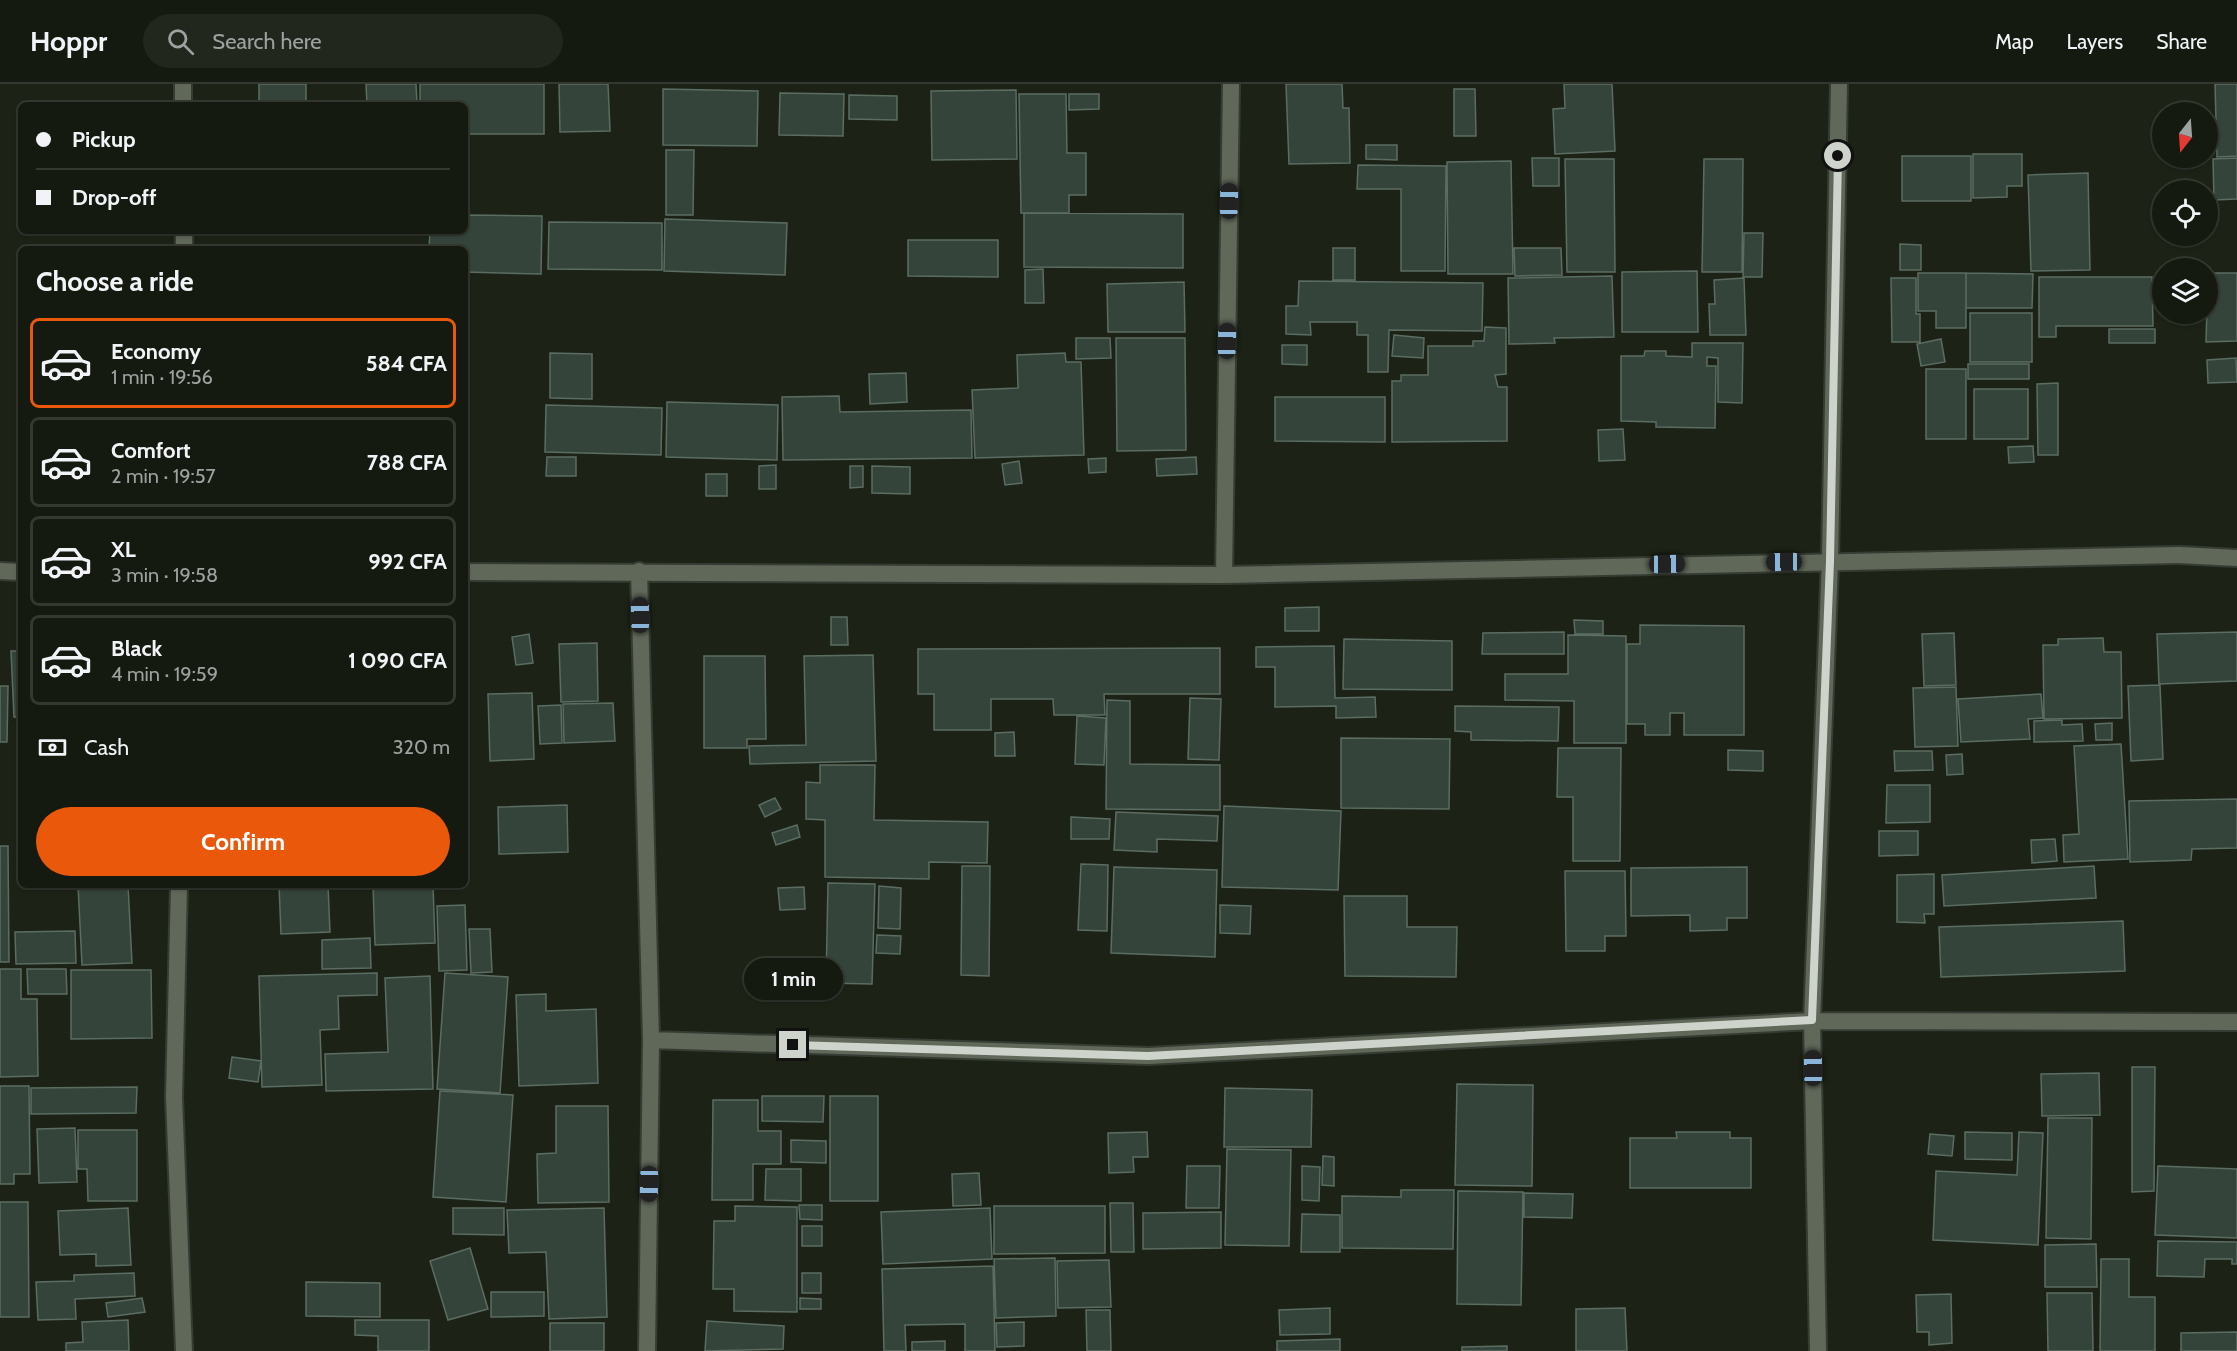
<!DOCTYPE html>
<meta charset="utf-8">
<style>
body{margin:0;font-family:Cabin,sans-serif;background:#22271e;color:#f1f3f6;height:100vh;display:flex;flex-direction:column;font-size:22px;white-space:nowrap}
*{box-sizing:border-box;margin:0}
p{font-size:20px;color:#9da19f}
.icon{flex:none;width:33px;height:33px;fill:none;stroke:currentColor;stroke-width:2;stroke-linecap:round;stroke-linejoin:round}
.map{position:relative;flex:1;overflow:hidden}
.details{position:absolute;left:18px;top:162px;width:450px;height:642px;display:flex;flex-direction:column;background:#151a10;border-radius:9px;box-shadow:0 2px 4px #0004,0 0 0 2px #343830}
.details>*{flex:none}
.banner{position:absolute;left:18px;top:18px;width:450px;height:132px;border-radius:9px;box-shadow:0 2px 4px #0004,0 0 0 2px #343830;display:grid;align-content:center;height:132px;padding:0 18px;background:#151a10}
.needle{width:39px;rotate:197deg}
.buttons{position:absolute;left:2152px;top:18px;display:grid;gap:12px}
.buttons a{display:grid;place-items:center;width:66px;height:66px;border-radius:50%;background:#151a10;box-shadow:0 2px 4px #0004,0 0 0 2px #343830;font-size:30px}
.end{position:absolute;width:27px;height:27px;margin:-14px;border:8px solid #ced4cb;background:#111;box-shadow:0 0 0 3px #111}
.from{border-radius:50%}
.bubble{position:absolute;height:42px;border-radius:21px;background:#151a10;box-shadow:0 2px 4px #0004,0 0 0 2px #343830;font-size:20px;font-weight:700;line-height:42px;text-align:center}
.car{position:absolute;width:18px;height:36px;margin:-18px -9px;border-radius:8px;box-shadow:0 0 4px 2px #0007;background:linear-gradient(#222 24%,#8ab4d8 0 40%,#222 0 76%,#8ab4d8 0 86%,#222 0)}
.banner b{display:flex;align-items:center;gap:21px;height:57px;font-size:22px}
.banner b+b{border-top:2px solid #343830}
.banner i{width:15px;height:15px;background:#f1f3f6}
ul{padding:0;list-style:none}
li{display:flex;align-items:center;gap:18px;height:90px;margin:0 12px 9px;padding:0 6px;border:3px solid #343830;border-radius:9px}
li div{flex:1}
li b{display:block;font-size:22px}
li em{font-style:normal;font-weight:700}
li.on{border-color:#ea580c}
li>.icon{width:54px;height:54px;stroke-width:1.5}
h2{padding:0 18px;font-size:27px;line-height:72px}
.pay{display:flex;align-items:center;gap:15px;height:66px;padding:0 18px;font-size:22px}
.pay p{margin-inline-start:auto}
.button{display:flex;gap:12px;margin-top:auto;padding:12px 18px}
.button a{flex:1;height:69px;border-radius:36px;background:#ea580c;color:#fff;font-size:24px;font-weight:700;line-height:69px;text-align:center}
header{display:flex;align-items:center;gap:36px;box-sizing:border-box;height:84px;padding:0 30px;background:#151a10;border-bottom:2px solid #343830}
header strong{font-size:28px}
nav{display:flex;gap:33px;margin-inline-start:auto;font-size:21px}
.search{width:420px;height:54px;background:#22271e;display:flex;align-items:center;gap:15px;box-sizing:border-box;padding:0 21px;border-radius:33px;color:#9da19f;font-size:22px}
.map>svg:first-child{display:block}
.building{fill:#34443b;stroke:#5b6c62;stroke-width:1.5}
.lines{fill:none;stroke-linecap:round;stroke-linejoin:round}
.minor-casing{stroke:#363c33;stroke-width:20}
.tertiary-casing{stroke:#363c33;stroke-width:20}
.minor{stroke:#606859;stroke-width:16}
.tertiary{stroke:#606859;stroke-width:16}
.route{stroke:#ced4cb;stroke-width:8}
</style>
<header>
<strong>Hoppr</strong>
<div class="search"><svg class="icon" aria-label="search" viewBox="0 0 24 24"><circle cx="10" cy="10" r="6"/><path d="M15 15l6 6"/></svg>Search here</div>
<nav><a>Map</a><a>Layers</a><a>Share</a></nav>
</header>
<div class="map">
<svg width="2237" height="1267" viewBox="0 0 2237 1267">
<rect width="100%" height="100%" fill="#1c2316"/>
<path class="building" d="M259 0H306V21H259Z
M366 0H416L417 21H367Z
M420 0H544V50H465V21H420Z
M559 0H608L610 47 560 48Z
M1286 0H1342L1343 24H1349L1350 79 1289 80Z
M1564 0H1612L1615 67 1555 70 1553 25 1565 24Z
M2215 0H2237V72L2217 73Z
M663 5 758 7 757 62 663 61Z
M1454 5H1475L1476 52H1454Z
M1016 6 1017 75 932 76 931 7Z
M780 9 844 10 843 52 779 51Z
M1019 10H1066L1067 69H1086V111H1069V129H1021Z
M1069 10H1099V25L1069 26Z
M849 11 897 12V36L849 35Z
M1366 61H1397V76L1366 75Z
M666 66H694L693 131H666Z
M1973 70H2022V102H2007V113L1973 114Z
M1902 72H1971V117H1902Z
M1532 74H1559V102H1533Z
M2237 74V115L2214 116 2213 75Z
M1565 75H1614L1615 188H1567Z
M1704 75H1743L1742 188H1702Z
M1511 77 1513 190H1448L1447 78Z
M1358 81 1446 82 1445 187H1401V105H1357Z
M2088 89 2090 186 2031 187 2028 91Z
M1024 129 1183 130V184L1024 183Z
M465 131 542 132 541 190 465 188V165H429L430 147H465Z
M665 135 787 139 785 191 664 187Z
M549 138 662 139V186L548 185Z
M1744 149H1763L1762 193H1743Z
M908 156H998V193L908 192Z
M1900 160 1921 161V186H1900Z
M1333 164H1355V196H1333Z
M1514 164H1561L1562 191 1515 192Z
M1043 185 1044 219H1025V186Z
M1697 187 1698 248H1622V188Z
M1918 189H1966V244H1936V227H1918Z
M1966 189 2033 190 2032 224H1966Z
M2208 189H2237V257L2206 258Z
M1612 192 1614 253 1554 254 1555 259 1509 260 1508 194Z
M2039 193H2152L2153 242H2056V253H2039Z
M1744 194 1746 251H1710L1709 220H1715L1714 196Z
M1891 194H1916V230H1920V258H1892Z
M1299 197 1483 199 1482 247 1389 246 1388 288H1368V251H1357V238H1310L1311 251 1286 250V222H1298Z
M1184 198 1185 248H1108L1107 200Z
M1970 229H2032V278H1970Z
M1485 243 1506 244V290L1495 291 1498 303H1507V357L1392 358V297H1401V291H1428V262H1473V257H1484Z
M2109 245H2155V259H2109Z
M1394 251 1424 254 1423 274 1392 272Z
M1076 254H1110L1111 274 1076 275Z
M1116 254H1185L1186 366 1117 367Z
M1941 255 1945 278 1921 282 1917 260Z
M1692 259H1743L1742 319 1718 318V274L1707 273V282H1716L1715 344 1656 343V338L1621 337V272H1644L1645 267H1666V272L1692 273Z
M1282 261H1307V281L1282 280Z
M550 269 592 270V315L550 314Z
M1065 269 1066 278H1081L1084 371 975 374 972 306 1018 304 1017 271Z
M2236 274 2237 298 2208 299 2207 276Z
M1968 280H2029V295H1968Z
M1926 285H1966V355H1926Z
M906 289 907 318 870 320 869 290Z
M2058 299V371H2038L2037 300Z
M1974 305H2028V355H1974Z
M839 312 840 328 971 326 972 374 783 376 782 313Z
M1275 313H1385V358L1275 357Z
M667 318 778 321 777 376 666 373Z
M546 321 662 324 661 371 545 368Z
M1623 345 1625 376 1599 377 1598 346Z
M2033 362 2034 378 2009 379 2008 363Z
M547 373H576V392H546Z
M1196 373 1197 390 1157 392 1156 375Z
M1106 374V388L1089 389 1088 375Z
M1019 377 1022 399 1005 401 1002 380Z
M776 381V405H759V382Z
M850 382H863V403L850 404Z
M872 382 910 383V410L872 409Z
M706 390H727V412H706Z
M1319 523V547H1285V524Z
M831 533H847L848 561H831Z
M1574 536 1603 537V550H1575Z
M1640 541 1744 542V651H1684V629H1670V651H1645V640H1627V560H1640Z
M1564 548V570H1482L1483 549Z
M2237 548V597L2159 600 2157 550Z
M1954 549 1956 601 1924 602 1922 550Z
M529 550 533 579 516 581 512 553Z
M1568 551 1626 552V659H1574V617L1505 616V590H1568Z
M2103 554 2104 568H2121L2122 634 2044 635 2043 561H2058V555Z
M1344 555 1452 557V606L1343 605Z
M597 559 598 617 561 618 559 560Z
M1334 562 1335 614 1375 613 1376 633 1336 634V622L1275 623V583H1256V563Z
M1220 564V610H1104L1105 631H1054L1053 615H991V646H934V610H918V565Z
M11 567H21V633H14Z
M873 571 876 677 750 680 749 662 806 661 804 572Z
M704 572H765L766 655H747V664H704Z
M2160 601 2163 675 2131 677 2128 602Z
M0 602H8L7 658H0Z
M1956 603 1958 662 1915 663 1913 604Z
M532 609 534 675 490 677 488 610Z
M2041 610 2043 634 2028 635 2030 655 1961 658 1958 615Z
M1190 614 1221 615 1219 676 1188 675Z
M1107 616 1130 617V680L1220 681V726L1106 725Z
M613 619 615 657 564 659 563 620Z
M561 621 562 659 540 660 538 622Z
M1455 622 1559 623 1558 657 1471 656V648L1455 647Z
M1077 632 1106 634 1104 681 1075 680Z
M2062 636V641L2082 640 2083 657 2034 658V637Z
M2112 639V656H2096L2095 640Z
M1014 648 1015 672H995V649Z
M1341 654 1450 655 1449 725 1341 724Z
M2121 660 2128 775 2064 778 2063 751 2079 750 2074 662Z
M1558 664H1621L1620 777H1573V713H1557Z
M1728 666 1763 667V687L1728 686Z
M1894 667H1932L1933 686 1895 687Z
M1962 670 1963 690 1947 691 1946 671Z
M820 681H875L874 736 988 738 987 779 929 778V795L825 793V736L806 735V698L820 699Z
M17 690H21V714H19Z
M1887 701H1930V738L1886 739Z
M775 714 781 725 765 733 759 721Z
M2237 715V764L2192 765 2191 776 2130 778 2129 717Z
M567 721 568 768 499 770 498 723Z
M1224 722 1341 727 1338 806 1222 803Z
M1116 728 1218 732 1217 757 1157 755V768L1114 766Z
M1071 733 1110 735 1109 755H1071Z
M797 741 800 753 776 761 772 749Z
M1879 747H1918V771L1879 772Z
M2055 755 2057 777 2032 779 2031 756Z
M0 762H8L9 878H0Z
M1081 780 1108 781 1107 847 1078 846Z
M962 782H990L989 892 961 891Z
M2094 782 2096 814 1944 822 1942 791Z
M1114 783 1217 786 1215 873 1111 869Z
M1747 783V834H1727V846L1690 847V831L1631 832V784Z
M1565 787H1625L1626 852H1605V867H1566Z
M1934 790V830H1924L1925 839 1897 838V791Z
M828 799 875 800 872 900 826 899Z
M78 801H128L132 879 82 881Z
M279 801H328L330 848 281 850Z
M373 801H433L435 859 375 861Z
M879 802 901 804 900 845 878 844Z
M804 803 805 825 780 826 778 804Z
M1344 812H1407V843H1457L1456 893 1345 892Z
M465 821 467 886 439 887 437 822Z
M1220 821 1251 822 1250 850 1220 849Z
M2123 837 2125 887 1941 893 1939 843Z
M469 845H490L492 888 471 889Z
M75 847 76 879 16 880 15 848Z
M877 851 901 852 900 870 876 869Z
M370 854 371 884 322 885V856Z
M0 885H21V915H37L38 992 0 993Z
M27 885H66L67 910H28Z
M71 886H151L152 954 71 955Z
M377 889V911L338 912 339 945 320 946 322 1001 262 1003 259 892Z
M445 889 508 893 500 1009 437 1005Z
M430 892 433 1005 326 1007 325 970 388 968 385 894Z
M546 910V927L596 925 598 999 519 1002 516 911Z
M232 973 261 977 258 998 229 994Z
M2132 983H2155L2154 1107 2132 1108Z
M2099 989 2100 1031 2042 1032 2041 990Z
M1457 1000 1533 1001 1532 1102 1455 1101Z
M0 1002H29L30 1090H14V1100H0Z
M137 1003 136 1029 31 1030V1004Z
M1225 1004 1312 1006 1311 1063H1224Z
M440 1007 513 1011 506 1118 433 1113Z
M762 1012H824L823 1038 762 1037Z
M830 1012H878V1117H830Z
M713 1016H758V1047H781V1080H753V1116H712Z
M556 1022H608L609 1118 538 1119 537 1070 556 1069Z
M2048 1034H2092L2091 1155 2046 1154Z
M75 1044 77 1098 39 1099 37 1045Z
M78 1046H137V1117H88L87 1085H78Z
M1147 1048 1148 1073H1133L1134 1088 1109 1089 1108 1049Z
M1676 1048H1730V1054H1751V1104H1630V1054H1677Z
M1965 1048 2012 1049V1076L1965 1075Z
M2019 1048 2043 1049 2038 1161 1933 1156 1936 1087 2017 1091Z
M1930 1050 1954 1052 1952 1072 1928 1070Z
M791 1056 826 1057V1079L791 1078Z
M1227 1065 1291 1066 1289 1162 1225 1161Z
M1323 1072 1334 1073V1102L1322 1101Z
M1187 1082H1220L1219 1124H1186Z
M1302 1082 1320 1083 1319 1117 1302 1116Z
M2158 1082 2237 1085V1154L2155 1151Z
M766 1085H801V1117L765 1116Z
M979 1089 981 1121 953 1122 952 1090Z
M1401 1106H1454L1453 1165 1342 1164V1112L1401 1113Z
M1458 1107 1523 1108 1521 1221 1457 1220Z
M1524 1109 1573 1110 1572 1134 1524 1133Z
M0 1118H28L29 1233H0Z
M1110 1119H1133L1134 1168H1111Z
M799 1121H822V1136L800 1135Z
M735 1122 797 1123V1228L734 1227V1205H713L714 1137H735Z
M994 1122H1105V1169L994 1170Z
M128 1124 131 1181 96 1182V1170L60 1171 58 1127Z
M453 1124H504V1151L453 1150Z
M604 1124 607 1233 549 1235 546 1168 509 1169 507 1126Z
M990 1124 992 1175 883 1180 881 1128Z
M1221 1128V1164L1143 1165V1129Z
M1302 1130 1340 1131V1168H1301Z
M802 1142H822V1162H802Z
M2158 1157 2237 1158V1180H2232V1175H2205L2204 1193 2157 1192Z
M2096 1160 2097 1203H2045V1161Z
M470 1164 488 1225 448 1236 430 1177Z
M1055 1174 1056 1232 996 1234 994 1175Z
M2101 1175H2129V1213H2155V1267H2100Z
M1109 1176 1111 1223 1058 1224 1057 1177Z
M993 1182 995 1267H965V1240L905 1241 906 1267H884L882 1185Z
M134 1189 135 1212 75 1215 76 1235 38 1236 36 1198 74 1197V1191Z
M802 1189H821V1209H802Z
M306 1198 380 1199V1233L306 1232Z
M491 1208H544V1232L491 1233Z
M2047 1209H2092L2093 1267H2048Z
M1951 1210 1952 1259 1929 1261V1248H1917L1916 1211Z
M142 1214 145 1228 108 1233 106 1219Z
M800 1214 821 1215V1225H800Z
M1330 1224V1250L1280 1251 1279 1226Z
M1625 1224 1627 1267H1576V1225Z
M1086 1226H1110L1111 1267H1087Z
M128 1236 129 1267H66V1259L83 1258 82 1238Z
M355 1236H429V1267H378V1252L355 1251Z
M707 1237 784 1242 783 1265 705 1267Z
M1024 1238V1262L997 1263 996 1239Z
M550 1239H604V1267H550Z
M2237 1248V1267H2181V1249Z
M1340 1255V1267H1277V1257Z
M945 1257V1267H912V1258Z
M1507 1262V1267H1462V1263Z"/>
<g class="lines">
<defs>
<path id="minor" d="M183 0V21
M184 147V165
M2179 471 2237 474
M639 487 651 956 647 1267
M1224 491 1231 0
M179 801 174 1013 184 1267
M651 956 1148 972 1812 937 2237 938
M1818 1267 1812 937 1830 477 1839 0"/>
<path id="tertiary" d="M0 487 21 488
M465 488 1224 491 2179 471"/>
</defs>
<use href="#minor" class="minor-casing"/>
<use href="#tertiary" class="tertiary-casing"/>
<use href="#minor" class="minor"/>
<use href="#tertiary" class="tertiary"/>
</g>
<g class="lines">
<path class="route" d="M793 961 1148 972 1812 936 1830 477 1838 72"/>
</g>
</svg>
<div class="buttons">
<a><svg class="needle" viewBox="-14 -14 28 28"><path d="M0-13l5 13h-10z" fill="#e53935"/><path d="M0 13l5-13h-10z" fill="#9da19f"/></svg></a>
<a><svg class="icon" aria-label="locate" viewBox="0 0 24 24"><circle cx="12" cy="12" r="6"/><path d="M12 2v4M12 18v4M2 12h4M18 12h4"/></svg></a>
<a><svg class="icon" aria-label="layers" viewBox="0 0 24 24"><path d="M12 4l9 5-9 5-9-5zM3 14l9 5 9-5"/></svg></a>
</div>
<i class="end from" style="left:1838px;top:72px"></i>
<i class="end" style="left:793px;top:961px"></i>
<div class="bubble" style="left:744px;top:874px;width:99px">1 min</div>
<i class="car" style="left:1229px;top:117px;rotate:1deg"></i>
<i class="car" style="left:1227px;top:257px;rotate:1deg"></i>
<i class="car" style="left:1784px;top:478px;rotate:269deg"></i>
<i class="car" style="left:1667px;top:480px;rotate:89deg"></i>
<i class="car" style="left:640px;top:531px;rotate:359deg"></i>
<i class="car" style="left:1813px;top:984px;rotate:359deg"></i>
<i class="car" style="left:649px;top:1100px;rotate:181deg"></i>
<div class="banner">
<b><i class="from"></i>Pickup</b>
<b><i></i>Drop-off</b>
</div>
<section class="details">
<h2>Choose a ride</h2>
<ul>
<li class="on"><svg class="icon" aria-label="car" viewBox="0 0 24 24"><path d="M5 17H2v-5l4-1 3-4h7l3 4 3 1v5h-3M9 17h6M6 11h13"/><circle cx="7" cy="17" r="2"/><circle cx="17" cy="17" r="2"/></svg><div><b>Economy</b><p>1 min · 19:56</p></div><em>584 CFA</em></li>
<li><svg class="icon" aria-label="car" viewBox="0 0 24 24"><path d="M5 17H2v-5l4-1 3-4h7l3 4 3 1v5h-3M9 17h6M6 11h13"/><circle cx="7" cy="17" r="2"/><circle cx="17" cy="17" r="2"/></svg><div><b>Comfort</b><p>2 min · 19:57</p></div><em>788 CFA</em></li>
<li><svg class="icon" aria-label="car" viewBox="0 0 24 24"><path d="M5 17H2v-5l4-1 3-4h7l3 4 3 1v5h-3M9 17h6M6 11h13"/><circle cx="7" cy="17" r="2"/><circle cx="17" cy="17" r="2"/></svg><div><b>XL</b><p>3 min · 19:58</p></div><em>992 CFA</em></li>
<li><svg class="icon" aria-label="car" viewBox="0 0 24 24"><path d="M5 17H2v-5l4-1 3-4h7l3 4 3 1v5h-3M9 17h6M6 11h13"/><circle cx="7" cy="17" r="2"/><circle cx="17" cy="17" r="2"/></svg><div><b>Black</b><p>4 min · 19:59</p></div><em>1 090 CFA</em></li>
</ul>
<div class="pay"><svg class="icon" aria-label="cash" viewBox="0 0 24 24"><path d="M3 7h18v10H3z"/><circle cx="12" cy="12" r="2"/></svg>Cash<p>320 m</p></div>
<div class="button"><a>Confirm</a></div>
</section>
</div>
